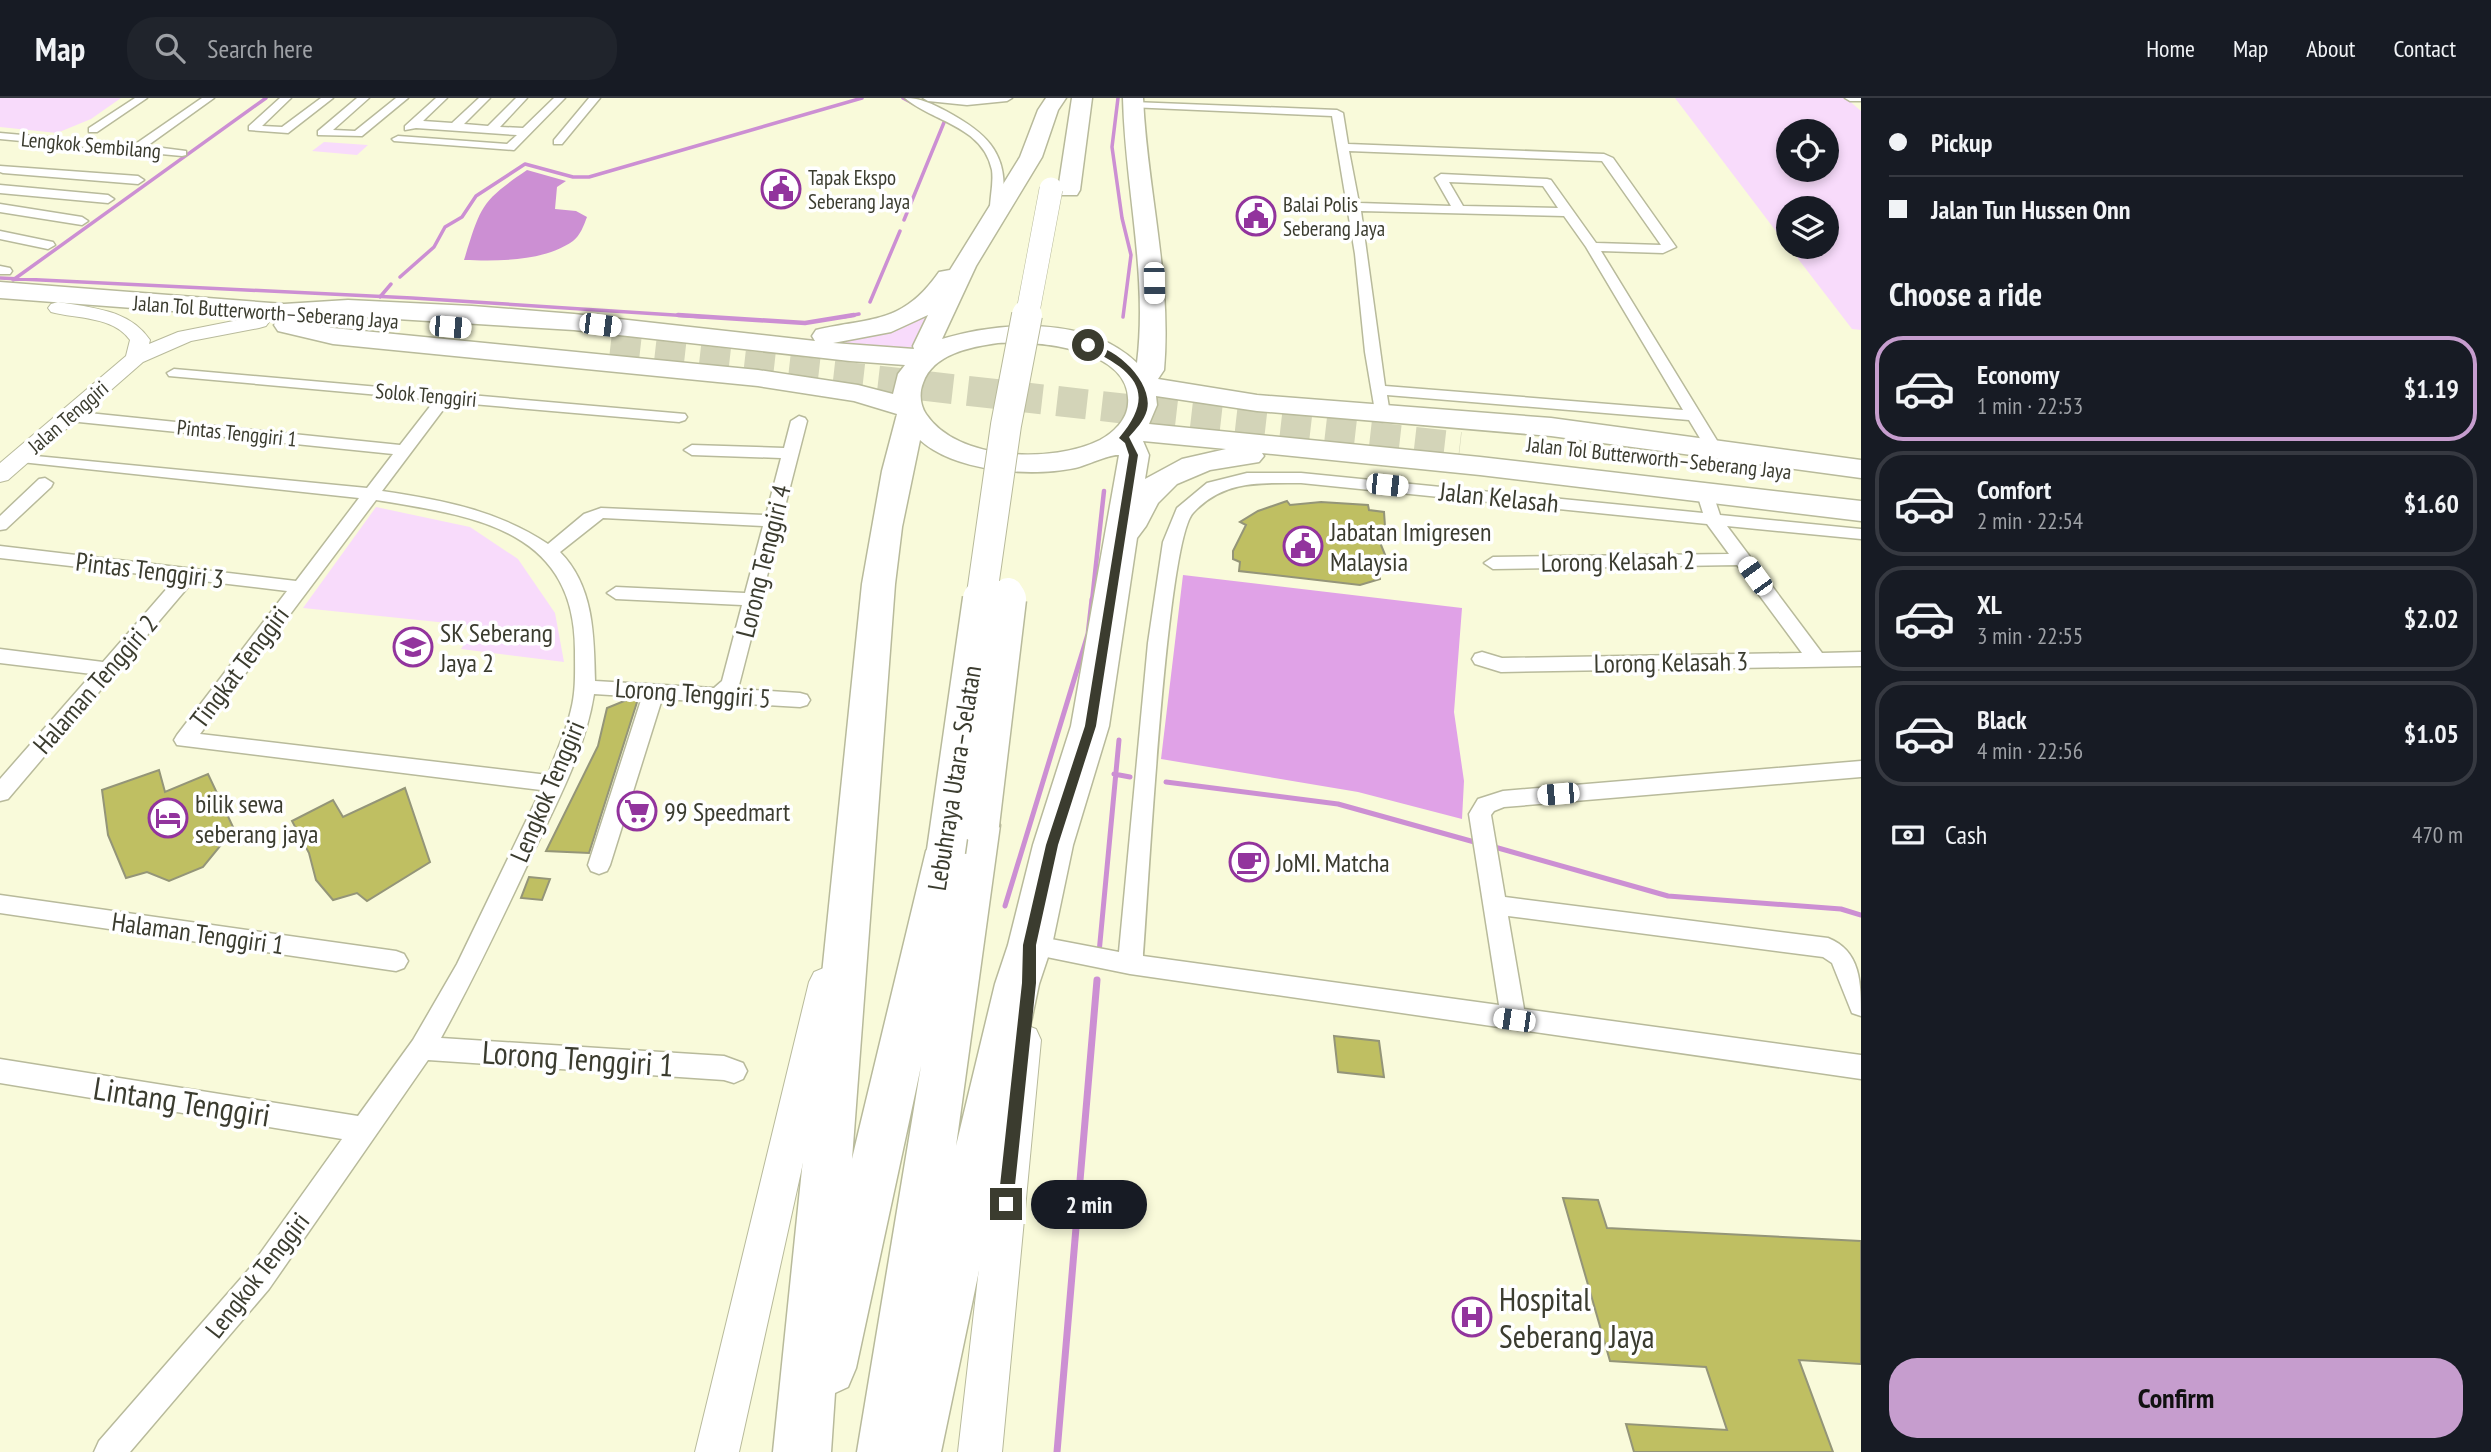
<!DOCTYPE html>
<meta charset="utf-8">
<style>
body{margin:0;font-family:"PT Sans Narrow",sans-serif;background:#20242c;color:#f1f3f6;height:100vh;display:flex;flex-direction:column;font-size:26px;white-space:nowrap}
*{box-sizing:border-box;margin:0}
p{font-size:23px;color:#9ea1a6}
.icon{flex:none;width:38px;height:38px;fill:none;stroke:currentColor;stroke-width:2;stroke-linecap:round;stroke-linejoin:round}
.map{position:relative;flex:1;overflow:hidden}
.side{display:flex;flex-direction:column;background:#171b24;width:630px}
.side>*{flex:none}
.guide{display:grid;align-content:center;height:154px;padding:0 28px;background:#171b24}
.tools{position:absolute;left:1776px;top:21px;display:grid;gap:14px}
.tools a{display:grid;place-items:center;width:63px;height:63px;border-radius:50%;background:#171b24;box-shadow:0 4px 10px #0003;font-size:35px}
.end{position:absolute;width:32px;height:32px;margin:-16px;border:9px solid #3b3c2f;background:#fff;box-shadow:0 0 0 4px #fff}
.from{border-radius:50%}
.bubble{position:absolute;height:49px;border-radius:24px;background:#171b24;box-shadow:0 4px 10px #0003;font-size:23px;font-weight:600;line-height:49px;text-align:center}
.car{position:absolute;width:21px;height:42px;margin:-21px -10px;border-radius:9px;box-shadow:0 0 5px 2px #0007;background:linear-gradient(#fff 24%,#345 0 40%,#fff 0 76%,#345 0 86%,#fff 0)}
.guide b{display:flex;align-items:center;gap:24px;height:66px;font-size:26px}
.guide b+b{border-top:2px solid #363941}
.guide i{width:18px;height:18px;background:#f1f3f6}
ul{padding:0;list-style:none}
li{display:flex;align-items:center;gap:21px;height:105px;margin:0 14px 10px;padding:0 14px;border:4px solid #363941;border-radius:28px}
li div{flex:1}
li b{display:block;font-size:26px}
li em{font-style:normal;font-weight:600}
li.active{border-color:#c69dce}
li>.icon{width:63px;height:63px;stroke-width:1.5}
h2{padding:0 28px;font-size:32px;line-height:84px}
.pay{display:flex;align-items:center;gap:18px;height:77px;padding:0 28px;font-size:26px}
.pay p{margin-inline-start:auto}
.cta{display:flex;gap:14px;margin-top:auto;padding:14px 28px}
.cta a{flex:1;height:80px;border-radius:28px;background:#c69dce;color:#111;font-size:28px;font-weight:600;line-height:80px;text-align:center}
header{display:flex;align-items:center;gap:42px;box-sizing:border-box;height:98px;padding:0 35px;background:#171b24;border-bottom:2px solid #363941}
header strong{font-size:33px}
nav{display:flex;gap:38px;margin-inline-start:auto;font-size:24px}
.search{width:490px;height:63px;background:#20242c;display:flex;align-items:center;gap:18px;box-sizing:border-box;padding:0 24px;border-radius:28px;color:#9ea1a6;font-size:26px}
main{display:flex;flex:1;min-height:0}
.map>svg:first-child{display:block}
.green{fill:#f8dbfb;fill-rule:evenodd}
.forest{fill:#e0a2e7}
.water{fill:#cc8fd3}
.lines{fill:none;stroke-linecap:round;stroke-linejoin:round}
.stream-far3{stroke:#cc8fd3;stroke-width:3.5}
.stream-far2{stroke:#cc8fd3;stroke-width:4.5}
.stream-far1{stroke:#cc8fd3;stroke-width:5}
.stream{stroke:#cc8fd3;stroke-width:7}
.building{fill:#bfbf62;stroke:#949578;stroke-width:2}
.highway-tunnel{stroke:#d3d4b8;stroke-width:30;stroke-dasharray:30 15;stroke-linecap:butt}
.street-casing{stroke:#b8ba9b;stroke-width:3}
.secondary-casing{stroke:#b8ba9b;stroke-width:2}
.highway-casing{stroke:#b8ba9b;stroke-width:3}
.street{fill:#fff;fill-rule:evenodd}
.secondary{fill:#fff;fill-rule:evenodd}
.highway{fill:#fff;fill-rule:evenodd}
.highway-bridge-far2-casing{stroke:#b8ba9b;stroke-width:24;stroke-linecap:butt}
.highway-bridge-far1-casing{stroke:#b8ba9b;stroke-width:32;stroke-linecap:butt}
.highway-bridge-casing{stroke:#b8ba9b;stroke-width:41;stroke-linecap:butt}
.highway-bridge-far2{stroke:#fff;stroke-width:23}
.highway-bridge-far1{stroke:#fff;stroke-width:30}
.highway-bridge{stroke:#fff;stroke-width:38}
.route{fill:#3b3c2f}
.labels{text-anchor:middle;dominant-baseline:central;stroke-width:7;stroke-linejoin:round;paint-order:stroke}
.far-street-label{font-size:21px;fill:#3b3c2f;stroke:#fff}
.far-poi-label{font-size:21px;fill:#3b3c2f;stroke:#fff;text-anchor:start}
.street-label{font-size:26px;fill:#3b3c2f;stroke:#fff}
.poi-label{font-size:26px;fill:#3b3c2f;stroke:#fff;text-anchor:start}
.near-street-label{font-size:32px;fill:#3b3c2f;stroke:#fff}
.near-poi-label{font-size:32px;fill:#3b3c2f;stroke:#fff;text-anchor:start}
</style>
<header>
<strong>Map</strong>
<div class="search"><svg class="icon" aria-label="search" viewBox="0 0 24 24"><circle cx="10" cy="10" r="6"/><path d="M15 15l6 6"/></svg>Search here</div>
<nav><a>Home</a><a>Map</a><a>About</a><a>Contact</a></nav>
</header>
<main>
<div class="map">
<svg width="1861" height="1354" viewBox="0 0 1861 1354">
<rect width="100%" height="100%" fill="#f9fada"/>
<path class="green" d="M0 0H121L91 21 57 35 0 29Z
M1675 0H1846L1861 13V232L1852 231 1789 149H1827V110H1788V149ZM1788 33H1827V72H1788Z
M324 44 368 47 357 57 312 53Z
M948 194 920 249 891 250 800 241 841 240Z
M376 409 470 429 518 461 555 515 564 564 461 551 476 528 303 510Z"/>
<path class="forest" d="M1183 477 1462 510 1454 614 1464 683 1462 721 1358 694 1161 661Z"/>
<path class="water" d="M527 72 566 83 557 89 555 111 576 113 587 119C584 127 580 138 573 143 543 164 498 163 464 162 481 108 480 104 527 72Z"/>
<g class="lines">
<path class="stream-far3" d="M903 0 916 7
M1118 0 1112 49 1122 120 1131 157 1123 219
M904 122 945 22 940 20
M400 179 434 149 445 129 462 119 476 98 525 66 573 79H589L862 0
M0 180 412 200 705 219
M13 182 266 0
M380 199 391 186
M870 204 900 133
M843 219 859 216"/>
<path class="stream-far2" d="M678 217 805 225 854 217
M1092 503 1104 393"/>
<path class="stream-far1" d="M1114 676 1130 679
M1166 684 1338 706 1478 745
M1491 748 1668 798 1841 811 1861 817
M1005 808 1088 536 1092 501
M1099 855 1119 642"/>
<path class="stream" d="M1057 1354 1097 882"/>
</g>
<path class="building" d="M1287 403 1290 407 1321 404 1368 407 1369 412 1384 414 1386 443 1379 442 1388 464 1379 473 1380 481 1360 487 1239 473 1240 464 1233 461V453L1246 427 1240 424 1258 413Z
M629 601H638L589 755 546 753 598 648 607 610Z
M159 672 165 694 208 676 234 731 203 769 169 783 147 774 126 780 108 737 102 692Z
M405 690 430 764 367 803 357 795 333 802 316 782 309 755 292 723 333 702 343 719Z
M529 779 550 781 542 802 521 800Z
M1334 938 1379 943 1384 979 1338 974Z
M1563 1100 1598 1102 1607 1130 1861 1143V1266L1799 1262 1833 1354H1634L1626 1326 1727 1332 1706 1269 1610 1263Z"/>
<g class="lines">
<path class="highway-tunnel" d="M610 252 1460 349"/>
<defs>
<path id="street" d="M135 0H147L97 34H89V30Z
M202 0H214L147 48 186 53V57L182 58 0 41V35L134 47Z
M280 0H291L262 28 282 29 321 0H333L288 35 249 32V28Z
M357 0H369L333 32 355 33 396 0H408L362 38 318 37V33Z
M436 0H447L423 23 452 25 479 0H490L464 26 488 28 516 0H527L500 29 523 30 554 0H565L514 52 394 43 392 41 398 38 507 46 517 37 416 30 405 32V28Z
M589 0H600L562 46H554V42Z
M905 0C921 0 932 6 946 13 983 33 1008 53 1003 98 1002 105 1003 113 1000 120L996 121 990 117C989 102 994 87 992 72 983 28 933 24 905 0Z
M923 0H1012L1007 3 967 7 928 3Z
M1845 0H1861V3H1850Z
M1133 4 1337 12 1343 15 1348 46 1604 56 1613 60 1676 149 1663 155 1601 153 1721 349 1713 354 1707 352 1689 322 1387 297 1390 316 1382 321 1376 319 1365 254 1355 156 1332 18 1129 9 1128 7ZM1349 53 1602 63 1661 147 1596 145 1551 82 1547 81 1441 76 1435 80 1451 108 1359 105ZM1449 84 1543 88 1558 110 1463 108ZM1361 113 1564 118 1586 149 1683 312 1385 288Z
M0 68 138 78 144 82 138 86 3 75 0 74Z
M0 87 108 97 114 101 108 105 0 95Z
M0 106 82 119 88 123 82 127 0 114Z
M0 133 53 144 55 147 48 151 0 141Z
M0 168 10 170 12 173 10 176H0Z
M174 271 685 316 687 319 685 322 679 324 449 304 382 393C442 402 497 412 548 446L584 416 601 410 766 417 781 360 692 357 684 352 692 347 784 350 791 323 799 318 805 320 807 323 738 591 800 595 807 597 810 602 807 607 800 609 662 601 610 767 607 773 599 776 591 773 588 767 642 599 594 596C585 653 556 706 532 757 503 819 474 880 441 940L724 958 743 965 747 973 743 981 734 985 724 982 428 962 269 1191 130 1354H94L99 1343 249 1171 342 1041 0 985V961L358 1018 413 942 457 866 541 692 177 647 174 642 177 637 287 493 194 482 8 701 0 703V681L92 576 0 565V551L103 564 176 480 0 460V448L296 483 359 400 21 364 15 362 13 359 15 356 367 390 393 356 69 323 61 318 69 313 400 347 435 302 169 278 167 275ZM376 402C473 418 576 430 575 554 575 573 576 593 571 612 566 634 555 656 548 677L200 636ZM603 420 763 428 745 495 616 489 607 495 616 501 742 507 722 583 714 590 595 583C594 538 594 488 560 454Z
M1247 375H1301L1703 415 1697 396 1705 391 1713 396 1720 417 1861 431V441L1727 428 1822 555 1861 554V568L1501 574 1475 566 1472 561 1475 556 1482 554 1502 560 1802 555 1737 467 1493 471 1484 465 1493 459 1729 456 1707 426 1301 385C1260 385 1223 382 1193 415 1166 444 1148 795 1143 858L1499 907 1469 716 1478 701 1503 693 1861 663V679L1504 709 1494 713 1491 717 1505 799 1828 840C1861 853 1861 885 1861 918L1852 915 1832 865 1823 859 1508 818 1524 911 1861 957V981L1130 876 1022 854 1018 847 1022 840 1030 837 1119 854 1148 545 1163 444 1177 410 1207 385Z
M45 380 53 385 51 389 6 431 0 432V418L39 381Z
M0 797 396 853 404 856 408 863 404 870 396 873 0 815Z"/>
<path id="secondary" d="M58 204C92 210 129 211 150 242L149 246 178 234 259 218 266 220 269 224 266 228 259 230 191 243 143 264 8 382 0 384V365L126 258 130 242C113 218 77 221 51 214L48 210 51 206Z
M826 869 838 874 843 884 739 1354H695L809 884 814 874Z
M1023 926 1036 931 1041 942 1002 1354H958L1005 942 1010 931Z"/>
<path id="highway" d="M1046 0H1066L1058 12 1042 59 976 168 942 241C1002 223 1088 218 1137 265 1148 177 1125 89 1123 0H1143C1147 91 1172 180 1164 272L1158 281 1257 297 1551 320 1861 362V380L1551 338 1257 313 1156 298 1157 307 1149 326 1480 359 1861 403V423L1480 377 1262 355 1264 358 1259 364 1210 372 1177 386 1158 405 1146 428 1137 440 1109 628 1073 747 1052 847 1039 886 941 1354H857L921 968 856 1270 848 1289 835 1295 831 1354H773L862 486 882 373 897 316 854 303 758 288 333 246 278 233 274 227 278 221 0 200V184L284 206 348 202 472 208 574 216 815 243 812 238 816 232C871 219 902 227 939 174L950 172 1020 59 1038 12ZM928 217 913 248 914 251 833 245 891 234ZM348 218 574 232 850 263 905 267 898 276 893 296 858 287 758 272 333 230 305 224 318 220ZM998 245C1036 242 1133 250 1128 306 1127 322 1113 335 1100 342 1054 365 958 364 926 316 920 307 919 295 923 285 933 256 970 249 998 245ZM920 342C955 374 1030 379 1075 370 1088 367 1109 356 1119 357L1071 628 1033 747 1008 847 995 886 956 1048 1000 727 994 716 980 711 966 716 960 727 958 741 946 737 932 742 926 753 852 1061 895 486 902 429ZM1143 343 1226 351 1182 361 1145 381 1149 357Z
M1072 0H1092L1080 92 1077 97H1061L1058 92Z"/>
</defs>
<use href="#street" class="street-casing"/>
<use href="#secondary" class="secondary-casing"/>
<use href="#highway" class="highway-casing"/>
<use href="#street" class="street"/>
<use href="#secondary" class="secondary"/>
<use href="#highway" class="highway"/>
<defs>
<path id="highway-bridge-far2" d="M1027 219 1051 91"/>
<path id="highway-bridge-far1" d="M981 503 1006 327 1027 217
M1007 503 1008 495"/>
<path id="highway-bridge" d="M980 727 1007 501
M946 753 982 501"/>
</defs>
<use href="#highway-bridge-far2" class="highway-bridge-far2-casing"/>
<use href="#highway-bridge-far1" class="highway-bridge-far1-casing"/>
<use href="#highway-bridge" class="highway-bridge-casing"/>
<use href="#highway-bridge-far2" class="highway-bridge-far2"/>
<use href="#highway-bridge-far1" class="highway-bridge-far1"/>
<use href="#highway-bridge" class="highway-bridge"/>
</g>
<path class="route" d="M1085 246C1112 245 1154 283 1147 312 1144 323 1136 331 1129 339L1138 357 1096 628 1058 747 1036 847V885L1013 1106 1011 1111 1006 1113 1001 1111 998 1106 1022 885 1023 847 1046 747 1085 628 1129 357 1125 345 1119 340C1160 292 1131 271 1085 249Z"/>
<defs>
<symbol id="civic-ring" viewBox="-11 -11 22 22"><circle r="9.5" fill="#fff" stroke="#92349d" stroke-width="1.5"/><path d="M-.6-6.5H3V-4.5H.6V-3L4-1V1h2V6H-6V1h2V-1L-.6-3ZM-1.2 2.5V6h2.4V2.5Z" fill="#92349d"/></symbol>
<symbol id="school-ring" viewBox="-11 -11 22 22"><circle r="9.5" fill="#fff" stroke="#92349d" stroke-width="1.5"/><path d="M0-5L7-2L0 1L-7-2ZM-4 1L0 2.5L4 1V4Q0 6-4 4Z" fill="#92349d"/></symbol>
<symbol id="supermarket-ring" viewBox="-11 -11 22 22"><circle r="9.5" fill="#fff" stroke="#92349d" stroke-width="1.5"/><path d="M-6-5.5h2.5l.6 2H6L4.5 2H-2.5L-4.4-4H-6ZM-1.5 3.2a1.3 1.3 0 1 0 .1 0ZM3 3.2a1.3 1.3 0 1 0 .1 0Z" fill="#92349d"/></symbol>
<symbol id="hotel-ring" viewBox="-11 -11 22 22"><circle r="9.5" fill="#fff" stroke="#92349d" stroke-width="1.5"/><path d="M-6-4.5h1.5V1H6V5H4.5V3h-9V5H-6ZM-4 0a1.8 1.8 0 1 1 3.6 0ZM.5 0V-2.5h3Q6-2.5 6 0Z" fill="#92349d"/></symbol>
<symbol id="cafe-ring" viewBox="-11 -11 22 22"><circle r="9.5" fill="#fff" stroke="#92349d" stroke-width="1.5"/><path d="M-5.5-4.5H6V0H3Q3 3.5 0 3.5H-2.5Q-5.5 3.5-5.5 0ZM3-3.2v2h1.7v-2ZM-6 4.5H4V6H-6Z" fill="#92349d"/></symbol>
<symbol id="hospital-ring" viewBox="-11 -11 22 22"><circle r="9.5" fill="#fff" stroke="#92349d" stroke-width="1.5"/><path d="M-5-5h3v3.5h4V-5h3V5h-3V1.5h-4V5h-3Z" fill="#92349d"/></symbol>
</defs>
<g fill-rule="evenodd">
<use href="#civic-ring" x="759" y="69" width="44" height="44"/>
<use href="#civic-ring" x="1234" y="96" width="44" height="44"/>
<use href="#civic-ring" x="1281" y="426" width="44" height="44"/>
<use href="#school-ring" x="391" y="527" width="44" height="44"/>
<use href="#supermarket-ring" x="615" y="691" width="44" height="44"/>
<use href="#hotel-ring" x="146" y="698" width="44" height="44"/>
<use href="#cafe-ring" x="1227" y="742" width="44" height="44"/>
<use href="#hospital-ring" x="1450" y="1197" width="44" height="44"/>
</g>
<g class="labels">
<g class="far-street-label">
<text transform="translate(91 47) rotate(5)">Lengkok Sembilang</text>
<text transform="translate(266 214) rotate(4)">Jalan Tol Butterworth–Seberang Jaya</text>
<text transform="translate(426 297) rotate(5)">Solok Tenggiri</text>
<text transform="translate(68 319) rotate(-41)">Jalan Tenggiri</text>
<text transform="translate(237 335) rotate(6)">Pintas Tenggiri 1</text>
<text transform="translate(1659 360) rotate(6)">Jalan Tol Butterworth–Seberang Jaya</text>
</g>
<g class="far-poi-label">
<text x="808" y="79">Tapak Ekspo<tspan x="808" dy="24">Seberang Jaya</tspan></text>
<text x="1283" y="106">Balai Polis<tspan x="1283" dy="24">Seberang Jaya</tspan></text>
</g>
<g class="street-label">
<text transform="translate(1499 399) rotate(6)">Jalan Kelasah</text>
<text transform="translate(763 463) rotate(-76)">Lorong Tenggiri 4</text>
<text transform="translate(1618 463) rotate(-1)">Lorong Kelasah 2</text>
<text transform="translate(150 472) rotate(7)">Pintas Tenggiri 3</text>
<text transform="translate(1671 564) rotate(-1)">Lorong Kelasah 3</text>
<text transform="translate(239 569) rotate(-53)">Tingkat Tenggiri</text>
<text transform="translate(95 586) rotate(-49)">Halaman Tenggiri 2</text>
<text transform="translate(693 595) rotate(4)">Lorong Tenggiri 5</text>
<text transform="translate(954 680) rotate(-81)">Lebuhraya Utara–Selatan</text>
<text transform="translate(547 693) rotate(-67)">Lengkok Tenggiri</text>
<text transform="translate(198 835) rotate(8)">Halaman Tenggiri 1</text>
<text transform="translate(257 1177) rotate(-52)">Lengkok Tenggiri</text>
</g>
<g class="poi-label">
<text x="1330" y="433">Jabatan Imigresen<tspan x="1330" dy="30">Malaysia</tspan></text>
<text x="440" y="534">SK Seberang<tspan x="440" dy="30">Jaya 2</tspan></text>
<text x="195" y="705">bilik sewa<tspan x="195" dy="30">seberang jaya</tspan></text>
<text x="664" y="713">99 Speedmart</text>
<text x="1276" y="764">JoMI. Matcha</text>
</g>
<g class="near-street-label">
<text transform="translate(578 960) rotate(4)">Lorong Tenggiri 1</text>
<text transform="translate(182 1003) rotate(9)">Lintang Tenggiri</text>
</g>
<g class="near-poi-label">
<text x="1499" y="1201">Hospital<tspan x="1499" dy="37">Seberang Jaya</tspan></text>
</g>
</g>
</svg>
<div class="tools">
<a><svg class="icon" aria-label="locate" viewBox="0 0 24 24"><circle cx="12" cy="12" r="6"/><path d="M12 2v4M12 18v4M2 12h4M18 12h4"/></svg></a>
<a><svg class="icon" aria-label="layers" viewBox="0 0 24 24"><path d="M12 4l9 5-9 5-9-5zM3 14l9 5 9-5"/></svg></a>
</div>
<i class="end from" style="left:1088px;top:247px"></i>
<i class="end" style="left:1006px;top:1106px"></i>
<div class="bubble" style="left:1031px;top:1082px;width:116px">2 min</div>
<i class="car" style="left:1154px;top:185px;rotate:179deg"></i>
<i class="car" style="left:600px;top:227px;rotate:97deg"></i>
<i class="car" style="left:450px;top:229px;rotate:95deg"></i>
<i class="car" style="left:1387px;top:387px;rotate:96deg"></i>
<i class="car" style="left:1755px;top:478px;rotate:324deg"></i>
<i class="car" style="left:1558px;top:696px;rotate:265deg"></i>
<i class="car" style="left:1514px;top:922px;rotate:278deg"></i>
</div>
<section class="side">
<div class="guide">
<b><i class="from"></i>Pickup</b>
<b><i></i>Jalan Tun Hussen Onn</b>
</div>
<h2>Choose a ride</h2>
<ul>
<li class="active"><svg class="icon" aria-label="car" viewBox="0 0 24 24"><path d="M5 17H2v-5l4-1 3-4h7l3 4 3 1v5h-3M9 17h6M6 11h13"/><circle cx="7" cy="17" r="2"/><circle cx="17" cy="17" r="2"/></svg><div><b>Economy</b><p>1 min · 22:53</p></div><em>$1.19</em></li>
<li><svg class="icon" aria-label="car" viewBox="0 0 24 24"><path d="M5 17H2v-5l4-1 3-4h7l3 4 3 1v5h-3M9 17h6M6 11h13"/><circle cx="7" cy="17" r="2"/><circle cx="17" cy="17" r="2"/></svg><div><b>Comfort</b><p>2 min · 22:54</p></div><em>$1.60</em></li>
<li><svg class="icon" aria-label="car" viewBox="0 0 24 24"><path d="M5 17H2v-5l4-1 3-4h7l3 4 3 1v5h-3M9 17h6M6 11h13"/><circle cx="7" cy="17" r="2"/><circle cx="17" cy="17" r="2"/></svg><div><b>XL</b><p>3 min · 22:55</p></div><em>$2.02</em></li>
<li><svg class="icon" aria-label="car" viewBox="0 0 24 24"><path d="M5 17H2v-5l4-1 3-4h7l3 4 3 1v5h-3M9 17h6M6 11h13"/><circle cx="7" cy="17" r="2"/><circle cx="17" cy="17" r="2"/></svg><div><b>Black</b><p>4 min · 22:56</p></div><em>$1.05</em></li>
</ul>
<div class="pay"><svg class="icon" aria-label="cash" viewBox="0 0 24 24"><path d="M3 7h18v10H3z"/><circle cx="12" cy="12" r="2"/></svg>Cash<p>470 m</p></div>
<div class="cta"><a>Confirm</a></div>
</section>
</main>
